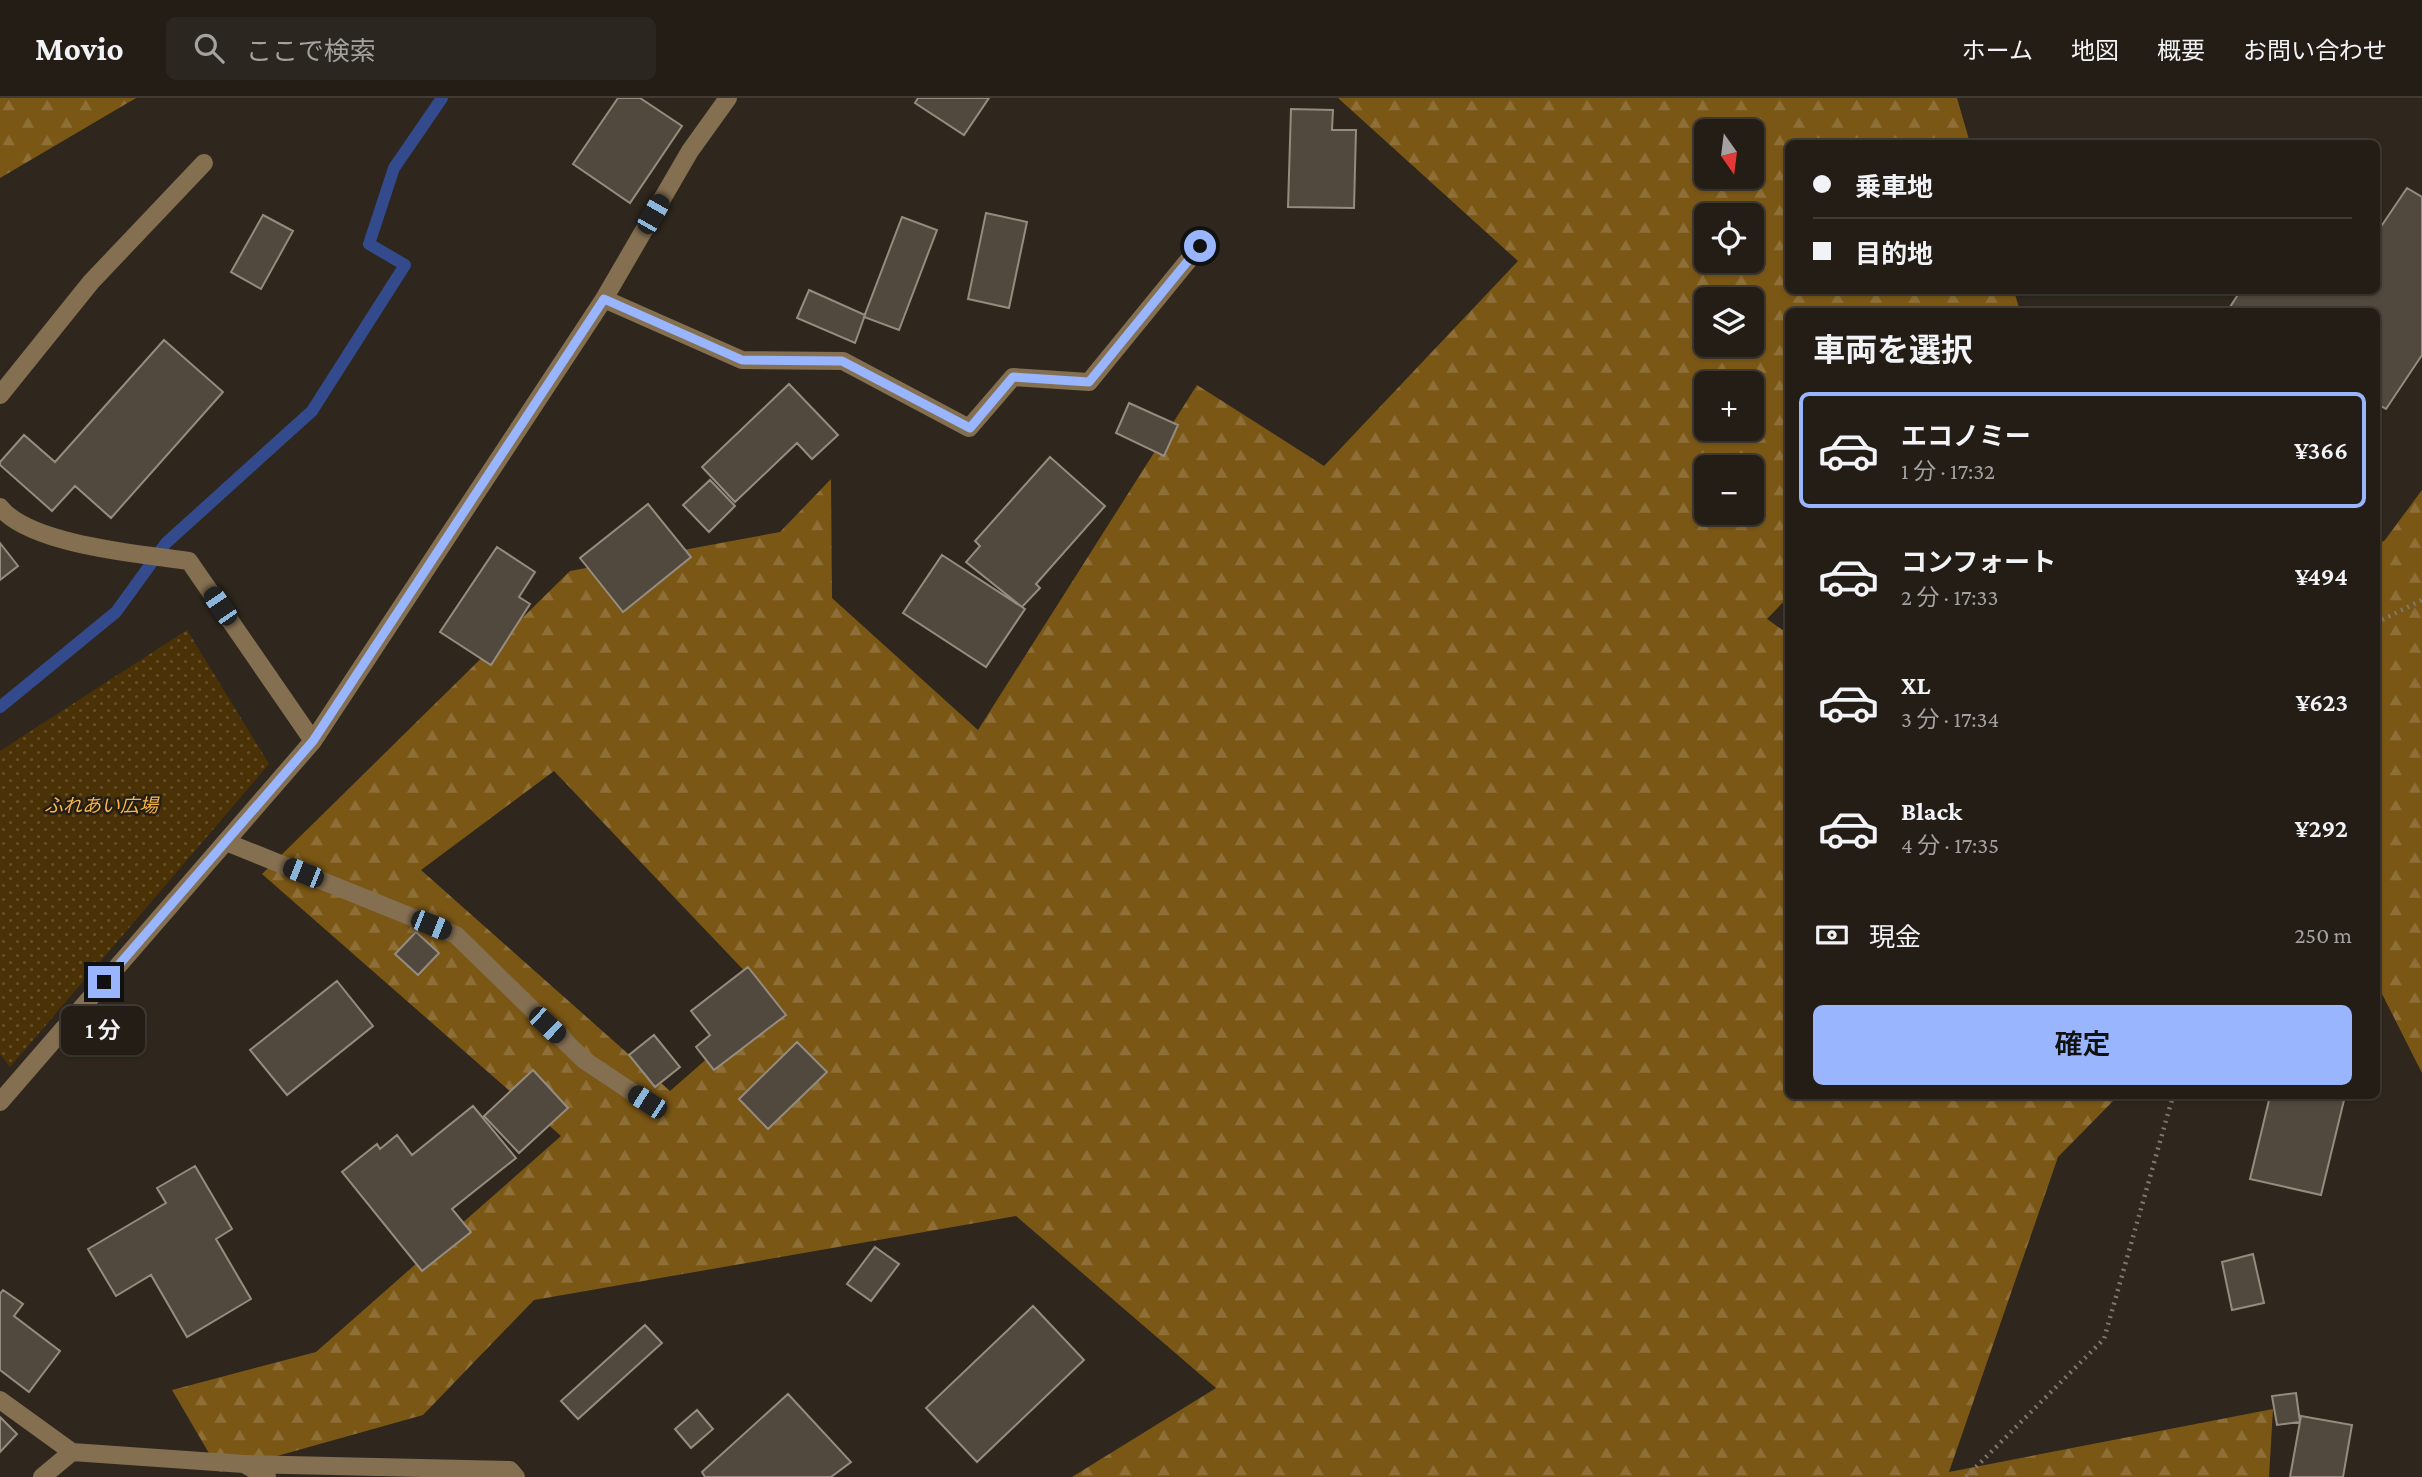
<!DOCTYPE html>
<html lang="ja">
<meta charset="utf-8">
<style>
body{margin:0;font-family:"Crimson Pro","Noto Sans JP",serif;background:#2b261f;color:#f1f3f6;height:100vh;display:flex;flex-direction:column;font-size:26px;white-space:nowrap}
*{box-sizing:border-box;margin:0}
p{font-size:23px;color:#a3a2a1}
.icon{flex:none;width:38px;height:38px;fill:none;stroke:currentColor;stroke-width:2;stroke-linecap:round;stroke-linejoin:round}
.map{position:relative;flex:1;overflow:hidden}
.drawer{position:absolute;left:1785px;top:210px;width:595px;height:791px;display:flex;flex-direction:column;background:#231d16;border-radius:10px;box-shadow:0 2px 5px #0004,0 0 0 2px #403b35}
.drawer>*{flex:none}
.guide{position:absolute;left:1785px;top:42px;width:595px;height:154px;border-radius:10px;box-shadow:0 2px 5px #0004,0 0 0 2px #403b35;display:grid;align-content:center;height:154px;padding:0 28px;background:#231d16}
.needle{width:46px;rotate:166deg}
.buttons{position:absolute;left:1694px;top:21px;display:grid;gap:14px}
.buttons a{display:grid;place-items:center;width:70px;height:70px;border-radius:10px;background:#231d16;box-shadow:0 2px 5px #0004,0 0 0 2px #403b35;font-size:35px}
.end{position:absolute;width:32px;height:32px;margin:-16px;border:9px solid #99b5fd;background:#111;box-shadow:0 0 0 4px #111}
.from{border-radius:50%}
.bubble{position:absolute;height:49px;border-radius:10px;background:#231d16;box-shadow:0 2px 5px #0004,0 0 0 2px #403b35;font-size:23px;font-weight:600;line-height:49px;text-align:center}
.car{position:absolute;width:21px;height:42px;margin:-21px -10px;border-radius:9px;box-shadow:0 0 5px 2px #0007;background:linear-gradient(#222 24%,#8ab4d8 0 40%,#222 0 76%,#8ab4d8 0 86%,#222 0)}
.guide b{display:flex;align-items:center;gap:24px;height:66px;font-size:26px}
.guide b+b{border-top:2px solid #403b35}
.guide i{width:18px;height:18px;background:#f1f3f6}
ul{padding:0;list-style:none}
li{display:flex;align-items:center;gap:21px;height:116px;margin:0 14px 10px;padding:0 14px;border:4px solid transparent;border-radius:10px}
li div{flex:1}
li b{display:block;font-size:26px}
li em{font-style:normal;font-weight:600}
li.active{border-color:#99b5fd}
li>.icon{width:63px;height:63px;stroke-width:1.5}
h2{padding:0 28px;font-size:32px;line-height:84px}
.pay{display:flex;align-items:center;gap:18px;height:77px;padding:0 28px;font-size:26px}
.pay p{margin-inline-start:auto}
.action{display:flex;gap:14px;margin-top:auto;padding:14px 28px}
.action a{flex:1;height:80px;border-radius:10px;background:#99b5fd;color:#111;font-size:28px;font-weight:600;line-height:80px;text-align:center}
header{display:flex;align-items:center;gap:42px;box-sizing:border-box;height:98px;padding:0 35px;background:#231d16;border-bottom:2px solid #403b35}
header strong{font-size:33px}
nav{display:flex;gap:38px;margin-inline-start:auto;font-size:24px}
.search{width:490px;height:63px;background:#2b261f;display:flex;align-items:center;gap:18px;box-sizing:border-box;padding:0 24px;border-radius:10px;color:#a3a2a1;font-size:26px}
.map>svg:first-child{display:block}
.forest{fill:url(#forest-firs);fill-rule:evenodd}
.park{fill:url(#park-dots)}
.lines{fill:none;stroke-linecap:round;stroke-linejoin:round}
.stream{stroke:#334a8c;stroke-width:12}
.building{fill:#51493d;stroke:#958c7f;stroke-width:2}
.path{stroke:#7f7870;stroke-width:4.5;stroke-dasharray:2 5;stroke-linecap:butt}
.minor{stroke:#846f51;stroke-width:18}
.route{stroke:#99b5fd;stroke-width:9}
.labels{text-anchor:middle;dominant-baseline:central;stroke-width:5;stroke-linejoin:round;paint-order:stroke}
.park-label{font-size:19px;font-style:italic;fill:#f9b74a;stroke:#251e14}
</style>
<header>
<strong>Movio</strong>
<div class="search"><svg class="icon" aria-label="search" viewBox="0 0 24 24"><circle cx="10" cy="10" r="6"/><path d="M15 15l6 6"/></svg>ここで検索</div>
<nav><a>ホーム</a><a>地図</a><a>概要</a><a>お問い合わせ</a></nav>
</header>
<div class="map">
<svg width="2422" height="1379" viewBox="0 0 2422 1379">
<defs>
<pattern id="forest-firs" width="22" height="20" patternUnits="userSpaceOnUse" patternTransform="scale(1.75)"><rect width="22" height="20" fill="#7b5716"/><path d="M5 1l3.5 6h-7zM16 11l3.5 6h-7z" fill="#8d6f37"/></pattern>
<pattern id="park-dots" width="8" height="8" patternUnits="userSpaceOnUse" patternTransform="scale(1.75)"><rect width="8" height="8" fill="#4b3206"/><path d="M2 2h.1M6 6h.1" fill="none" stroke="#654f2a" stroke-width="1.8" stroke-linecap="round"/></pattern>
</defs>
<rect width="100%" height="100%" fill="#2f271d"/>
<path class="forest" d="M0 0H136L0 80Z
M1338 0H1957L1970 45 1788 46V192L2014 193 2020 213 1788 214V499L1767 521 1788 536V998H2118L2058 1059 1949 1374 2273 1311 2269 1379H1072L1216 1290 1016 1118 534 1202 423 1317 220 1374 172 1292 316 1254 561 1038 262 776 570 473 780 434 831 381 832 500 978 632 1197 287 1324 368 1518 163ZM1706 33H1752V79H1706ZM1706 117H1752V163H1706ZM1706 201H1752V247H1706ZM1706 285H1752V331H1706ZM1706 369H1752V415H1706ZM554 673 773 903 670 993 421 772Z
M2422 392V975L2377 886 2376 448 2385 442Z"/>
<path class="park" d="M187 532 269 666 10 969 0 956V653Z"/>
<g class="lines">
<path class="stream" d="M0 609 116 514 166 445 312 313 405 167 369 146 394 70 442 0"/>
</g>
<path class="building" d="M618 0H640L682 28 630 105 573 66Z
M918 0H989L964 37 915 5Z
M1291 11 1333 12 1332 32H1356L1354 110 1288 109Z
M2407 90 2422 99V257L2386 311 2376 305V214H2237L2230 209 2241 192H2376V136Z
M986 115 1027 124 1009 210 968 201Z
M263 117 293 133 261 191 231 174Z
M902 119 937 132 899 232 864 219Z
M809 192 865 217 855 245 797 220Z
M164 242 223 294 111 420 75 388 52 413 0 367V364L24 337 55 364Z
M789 286 838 337 812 361 797 345 735 404 702 369Z
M1129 305 1178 327 1164 358 1116 335Z
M1050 359 1105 408 1036 486 1040 490 1022 509 966 464 980 448 975 443Z
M710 382 735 408 709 434 683 407Z
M648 406 691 459 623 514 580 460Z
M0 445 18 468 0 482Z
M497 449 535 474 519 499 530 506 491 567 440 534Z
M942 457 1025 511 986 569 903 515Z
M416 834 439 855 418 877 395 856Z
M748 869 786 917 714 972 696 949 710 937 691 913Z
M337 883 373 928 287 997 250 952Z
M654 937 680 969 655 989 629 957Z
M797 944 827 974 768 1031 739 1001Z
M533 972 568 1010 519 1055 484 1018Z
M2270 998H2345L2321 1097 2250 1081Z
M473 1008 516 1060 452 1111 471 1134 422 1173 342 1074 377 1046 380 1051 397 1037 412 1057Z
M195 1068 232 1131 216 1141 251 1201 187 1239 151 1177 116 1198 88 1151 166 1105 157 1090Z
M875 1149 899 1166 871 1203 847 1186Z
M2253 1156 2264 1205 2232 1212 2222 1164Z
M3 1192 23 1206 14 1218 60 1253 29 1294 0 1272V1196Z
M1033 1208 1084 1262 977 1364 926 1310Z
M645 1227 662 1245 578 1321 561 1303Z
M2296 1295 2300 1324 2277 1327 2272 1298Z
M788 1296 851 1364 831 1379H705L702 1374Z
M697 1312 713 1331 691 1350 675 1331Z
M2301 1318 2352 1327 2343 1379H2290Z
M0 1319 17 1336 0 1354Z"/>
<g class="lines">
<path class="path" d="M2376 525 2422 502
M1966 1379 2104 1241 2173 998"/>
<path class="minor" d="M604 201 742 262 843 263 969 330 1013 279 1089 284 1200 148
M0 297 91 184 204 65
M0 409C30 447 141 456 189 463L313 643
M226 744 456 837 584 962 647 1004
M0 1004 313 643 604 201 690 53 728 0
M0 1302 72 1354 244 1366 267 1379
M247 1366 510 1372 516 1379
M42 1379 72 1354"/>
</g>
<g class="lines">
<path class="route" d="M104 884 313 643 604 201 742 262 842 263 970 330 1013 279 1089 284 1200 148"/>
</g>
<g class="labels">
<g class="park-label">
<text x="101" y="707">ふれあい広場</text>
</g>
</g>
</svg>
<div class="buttons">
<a><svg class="needle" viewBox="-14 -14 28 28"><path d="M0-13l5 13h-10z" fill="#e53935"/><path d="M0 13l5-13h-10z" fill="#a3a2a1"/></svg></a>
<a><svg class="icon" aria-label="locate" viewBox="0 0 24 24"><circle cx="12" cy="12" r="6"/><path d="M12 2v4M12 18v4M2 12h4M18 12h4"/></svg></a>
<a><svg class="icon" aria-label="layers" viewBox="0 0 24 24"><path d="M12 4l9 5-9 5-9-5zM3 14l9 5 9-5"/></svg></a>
<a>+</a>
<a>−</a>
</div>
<i class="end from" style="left:1200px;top:148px"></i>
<i class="end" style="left:104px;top:884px"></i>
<div class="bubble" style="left:61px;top:908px;width:84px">1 分</div>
<i class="car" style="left:653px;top:116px;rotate:30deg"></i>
<i class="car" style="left:220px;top:508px;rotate:326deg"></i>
<i class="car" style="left:303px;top:775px;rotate:292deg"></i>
<i class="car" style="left:431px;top:827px;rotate:112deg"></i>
<i class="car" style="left:547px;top:927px;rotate:134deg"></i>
<i class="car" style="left:647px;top:1004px;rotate:303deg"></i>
<div class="guide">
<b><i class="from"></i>乗車地</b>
<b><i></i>目的地</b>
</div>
<section class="drawer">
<h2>車両を選択</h2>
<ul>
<li class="active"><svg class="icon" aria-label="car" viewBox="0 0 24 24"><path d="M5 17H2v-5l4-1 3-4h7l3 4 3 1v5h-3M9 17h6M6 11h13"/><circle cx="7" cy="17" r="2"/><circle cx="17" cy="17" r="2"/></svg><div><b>エコノミー</b><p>1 分 · 17:32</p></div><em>¥366</em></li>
<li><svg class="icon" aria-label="car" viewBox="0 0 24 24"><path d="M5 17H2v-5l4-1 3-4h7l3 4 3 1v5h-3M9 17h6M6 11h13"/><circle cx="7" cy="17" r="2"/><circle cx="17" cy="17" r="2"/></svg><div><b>コンフォート</b><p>2 分 · 17:33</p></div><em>¥494</em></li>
<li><svg class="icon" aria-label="car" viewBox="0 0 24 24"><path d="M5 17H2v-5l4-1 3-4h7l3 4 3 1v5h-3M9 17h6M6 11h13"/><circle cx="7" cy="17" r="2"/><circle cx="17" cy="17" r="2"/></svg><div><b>XL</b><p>3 分 · 17:34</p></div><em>¥623</em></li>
<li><svg class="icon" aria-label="car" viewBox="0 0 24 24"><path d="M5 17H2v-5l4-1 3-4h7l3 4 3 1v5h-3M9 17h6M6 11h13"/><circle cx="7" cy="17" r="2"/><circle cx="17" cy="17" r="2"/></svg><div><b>Black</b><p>4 分 · 17:35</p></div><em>¥292</em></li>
</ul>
<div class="pay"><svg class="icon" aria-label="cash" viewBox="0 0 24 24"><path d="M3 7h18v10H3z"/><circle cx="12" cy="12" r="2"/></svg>現金<p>250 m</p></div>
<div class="action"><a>確定</a></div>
</section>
</div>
